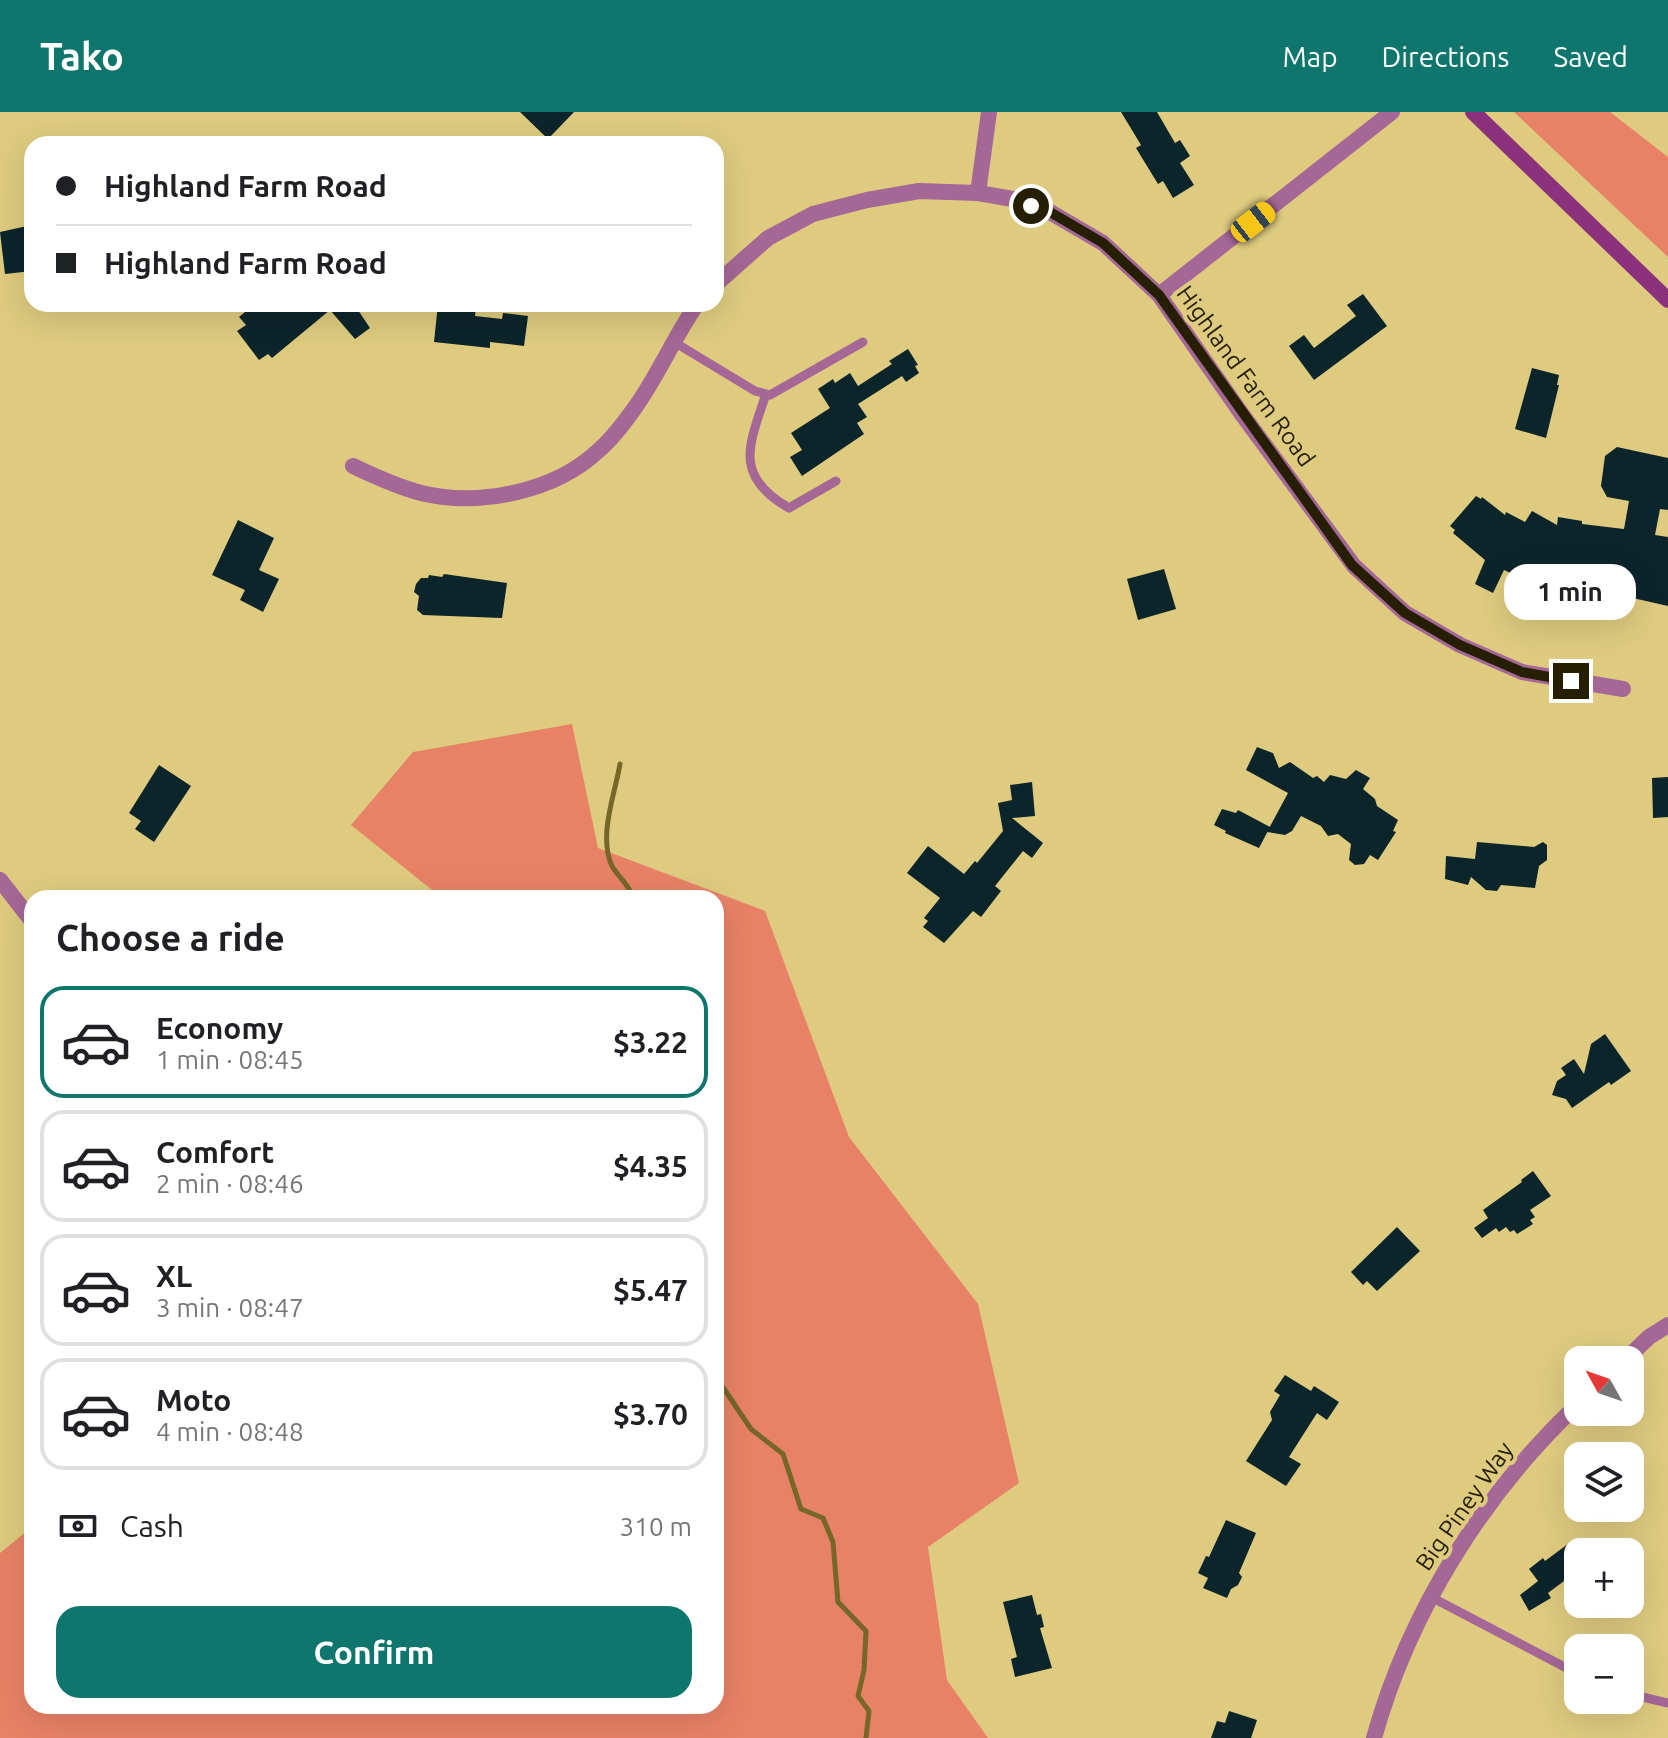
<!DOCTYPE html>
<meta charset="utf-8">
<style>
body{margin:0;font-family:Ubuntu,sans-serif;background:#f2f2f2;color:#202124;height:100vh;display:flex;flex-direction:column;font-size:30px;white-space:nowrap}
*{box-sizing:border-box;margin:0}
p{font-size:26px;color:#757577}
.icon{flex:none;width:44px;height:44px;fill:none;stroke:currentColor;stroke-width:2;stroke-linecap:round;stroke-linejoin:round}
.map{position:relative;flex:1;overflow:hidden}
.drawer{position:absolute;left:24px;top:778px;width:700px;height:824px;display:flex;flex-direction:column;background:#fff;border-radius:24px;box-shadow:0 8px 32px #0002}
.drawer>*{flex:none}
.guide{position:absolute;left:24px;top:24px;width:700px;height:176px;border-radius:24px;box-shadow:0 8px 32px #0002;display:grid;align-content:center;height:176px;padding:0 32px;background:#fff}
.needle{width:52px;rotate:310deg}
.fabs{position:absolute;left:1564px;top:1234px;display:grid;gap:16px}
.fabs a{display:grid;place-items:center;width:80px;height:80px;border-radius:16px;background:#fff;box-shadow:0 8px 32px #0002;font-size:40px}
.end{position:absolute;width:36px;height:36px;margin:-18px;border:10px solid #261e00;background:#fff;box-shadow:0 0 0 4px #fff}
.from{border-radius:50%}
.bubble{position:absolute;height:56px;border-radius:24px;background:#fff;box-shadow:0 8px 32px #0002;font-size:26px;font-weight:700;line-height:56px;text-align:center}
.car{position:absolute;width:24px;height:48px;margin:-24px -12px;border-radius:10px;box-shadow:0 0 6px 2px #0007;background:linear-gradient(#f5c518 24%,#345 0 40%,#f5c518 0 76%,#345 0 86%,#f5c518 0)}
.guide b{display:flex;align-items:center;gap:28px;height:76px;font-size:30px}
.guide b+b{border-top:2px solid #e0e0e0}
.guide i{width:20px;height:20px;background:#202124}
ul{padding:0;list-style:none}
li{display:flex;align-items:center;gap:24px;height:112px;margin:0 16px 12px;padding:0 16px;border:4px solid #e0e0e0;border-radius:24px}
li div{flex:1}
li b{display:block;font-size:30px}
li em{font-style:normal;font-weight:700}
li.current{border-color:#0f766e}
li>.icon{width:72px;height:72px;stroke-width:1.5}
h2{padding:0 32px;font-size:36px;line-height:96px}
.pay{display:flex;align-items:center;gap:20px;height:88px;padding:0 32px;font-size:30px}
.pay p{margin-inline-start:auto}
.primary-button{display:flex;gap:16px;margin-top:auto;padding:16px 32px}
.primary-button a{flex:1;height:92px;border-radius:24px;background:#0f766e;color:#fff;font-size:32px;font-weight:700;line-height:92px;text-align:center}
header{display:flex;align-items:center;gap:48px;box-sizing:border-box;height:112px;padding:0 40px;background:#0f766e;color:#fff}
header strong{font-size:38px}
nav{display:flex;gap:44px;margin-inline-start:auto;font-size:28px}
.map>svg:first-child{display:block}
.green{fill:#e88266}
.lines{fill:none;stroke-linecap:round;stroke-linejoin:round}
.stream{stroke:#766729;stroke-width:5}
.building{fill:#0c252b}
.service{stroke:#a56796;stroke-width:9}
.minor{stroke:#a56796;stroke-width:16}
.secondary{stroke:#8c317b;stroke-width:16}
.route{stroke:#261e00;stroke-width:10}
.labels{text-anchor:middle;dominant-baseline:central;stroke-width:8;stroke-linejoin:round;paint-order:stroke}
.street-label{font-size:24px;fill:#261e00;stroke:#decb7f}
</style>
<header>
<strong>Tako</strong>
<nav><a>Map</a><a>Directions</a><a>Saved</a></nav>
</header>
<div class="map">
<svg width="1668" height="1626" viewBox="0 0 1668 1626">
<rect width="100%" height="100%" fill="#decb7f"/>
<path class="green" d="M1514 0H1610L1668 45V145Z
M572 612 598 736 765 799 849 1025 978 1192 1019 1371 928 1435 947 1568 988 1626H0V1441L32 1415V1594H716V786H442L351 713 413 640Z"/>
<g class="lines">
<path class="stream" d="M620 652C615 682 598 724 612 754 618 765 630 773 633 786
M716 1265 751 1317 783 1342 801 1397 823 1406 833 1430 838 1490 866 1519 864 1558 858 1584 869 1599 866 1626"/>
</g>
<path class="building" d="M520 0H574L548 27Z
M1121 0H1157L1175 31 1180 28 1190 44 1180 51 1194 73 1173 86 1163 69 1158 72 1136 36 1141 33Z
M27 114 32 159 5 162 0 120Z
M1363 182 1387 214 1314 268 1289 234 1304 223 1314 236 1356 204 1347 193Z
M255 192H354L370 216 355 227 330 198 272 246 268 242 259 248 237 219 246 213 239 205Z
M438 192 476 195 475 204 502 207 503 201 528 204 524 234 490 230V236L434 230Z
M908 237 918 253 915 254 919 261 906 270 902 264 858 292 867 305 857 311 864 322 802 364 790 345 802 338 791 321 830 296 818 277 833 267 835 271 850 261 858 274 892 252 889 249Z
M1532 256 1559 263 1557 273H1559L1546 326 1515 317Z
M1617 335 1668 346V398L1660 397 1655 423 1668 425V494L1571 472 1530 465 1528 469 1504 458 1493 481 1475 472 1485 448 1453 421 1455 418 1450 414 1476 384 1481 387 1482 385 1505 403 1506 400 1525 410 1532 399 1557 413 1558 405 1582 409V412L1624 417 1629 389 1607 385 1601 374 1605 344Z
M238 408 274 426 259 458 279 467 263 500 240 488 245 478 212 463Z
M1164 457 1176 497 1138 508 1127 467Z
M444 462 507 471 502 506 423 503 417 498 419 484 414 480 416 472 421 466H428L429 463 442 465Z
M1257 635 1273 641 1279 656 1290 650 1313 666 1317 664 1324 670 1330 663 1346 667 1356 658 1370 666 1363 677 1375 687 1377 694 1398 708 1393 719 1396 720 1378 748 1370 743 1364 752 1355 753 1349 748 1351 732 1338 722 1328 724 1321 714 1301 704 1292 719 1285 723 1267 720 1288 681 1246 658Z
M159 653 191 674 154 730 135 717 141 709 129 701Z
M1668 665V705L1653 706 1652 666Z
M1032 670 1035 704 1012 706 1043 731 1032 746 1023 739 995 774 1001 779 981 805 973 799 944 831 923 815 928 809 924 806 940 786 907 761 928 734 964 762 975 749 977 751 1003 719 998 691 1012 688 1010 673Z
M1222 697 1236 701 1238 698 1270 715 1259 736 1225 721 1226 719 1214 713Z
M1477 730 1534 735 1543 730 1547 733V748L1539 754 1535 776 1501 773 1497 779 1486 778 1471 765 1468 773 1445 767 1446 744 1475 747Z
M1605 922 1631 959 1611 973 1609 970 1572 996 1566 987 1552 983 1557 969 1566 963 1561 956 1574 947 1584 962 1591 932Z
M1533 1059 1551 1084 1530 1098 1535 1105 1530 1108 1533 1112 1517 1122 1514 1118 1510 1120 1506 1115 1499 1120 1496 1116 1482 1126 1474 1116 1488 1106 1483 1098 1522 1070 1521 1068Z
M1397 1115 1420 1139 1377 1179 1367 1169 1363 1173 1351 1160Z
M1285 1263 1311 1279 1314 1274 1339 1290 1327 1308 1317 1301 1289 1345 1301 1352 1286 1374 1246 1349 1272 1308 1270 1300 1280 1283 1274 1279Z
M1226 1408 1256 1421 1239 1461 1242 1465 1238 1473 1231 1477 1227 1486 1203 1476 1208 1466 1198 1461 1206 1444 1209 1445Z
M1572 1429 1578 1438V1479L1568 1466 1548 1481 1551 1486 1529 1499 1520 1483 1538 1469 1529 1457 1543 1446 1545 1449Z
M1032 1483 1037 1503 1041 1502 1044 1515 1040 1516 1052 1556 1015 1565 1011 1547 1017 1545 1003 1490Z
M1229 1599 1257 1608 1251 1626H1211L1217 1609 1225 1611Z"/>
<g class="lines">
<path class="service" d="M674 230 755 279 770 283 863 230
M766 282C749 333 733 364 789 396L836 369
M1431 1485 1578 1562
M1630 1582 1668 1591"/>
<path class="minor" d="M978 81 989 0
M716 172 768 126 813 102 867 88 919 79 978 81 1013 87 1050 100 1103 131 1159 183 1241 301 1354 454 1405 501 1460 533 1522 560 1623 577
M1159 183 1392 0
M353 354C376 365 398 375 421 381 479 395 555 380 599 338 612 327 624 311 634 297 658 264 674 225 697 192
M0 768 32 809
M1625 1248 1649 1225 1668 1213
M1374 1626C1409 1500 1483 1382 1578 1292"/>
<path class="secondary" d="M1473 0 1668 188"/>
</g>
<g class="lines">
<path class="route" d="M1031 94 1050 100 1103 131 1159 183 1352 453 1405 501 1460 533 1522 560 1571 569"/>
</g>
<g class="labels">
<g class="street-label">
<text transform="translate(1246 264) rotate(54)">Highland Farm Road</text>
<text transform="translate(1464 1394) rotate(-55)">Big Piney Way</text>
</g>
</g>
</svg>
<div class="fabs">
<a><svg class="needle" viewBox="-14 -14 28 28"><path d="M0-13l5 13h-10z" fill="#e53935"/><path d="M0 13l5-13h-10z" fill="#757577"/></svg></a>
<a><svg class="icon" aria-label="layers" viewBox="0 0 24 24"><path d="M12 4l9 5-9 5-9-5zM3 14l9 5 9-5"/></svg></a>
<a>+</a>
<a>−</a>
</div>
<i class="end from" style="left:1031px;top:94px"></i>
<i class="end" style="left:1571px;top:569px"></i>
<div class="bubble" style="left:1504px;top:452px;width:132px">1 min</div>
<i class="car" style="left:1253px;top:110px;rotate:52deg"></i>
<div class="guide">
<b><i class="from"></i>Highland Farm Road</b>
<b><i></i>Highland Farm Road</b>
</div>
<section class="drawer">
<h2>Choose a ride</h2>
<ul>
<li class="current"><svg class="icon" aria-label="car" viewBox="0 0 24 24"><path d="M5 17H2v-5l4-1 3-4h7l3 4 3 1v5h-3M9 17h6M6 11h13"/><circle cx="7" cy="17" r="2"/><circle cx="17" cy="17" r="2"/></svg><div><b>Economy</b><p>1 min · 08:45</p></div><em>$3.22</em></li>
<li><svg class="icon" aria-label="car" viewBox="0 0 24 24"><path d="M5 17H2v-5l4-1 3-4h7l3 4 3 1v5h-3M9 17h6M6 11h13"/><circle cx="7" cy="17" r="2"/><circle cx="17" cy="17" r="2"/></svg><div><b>Comfort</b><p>2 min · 08:46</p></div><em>$4.35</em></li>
<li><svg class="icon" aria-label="car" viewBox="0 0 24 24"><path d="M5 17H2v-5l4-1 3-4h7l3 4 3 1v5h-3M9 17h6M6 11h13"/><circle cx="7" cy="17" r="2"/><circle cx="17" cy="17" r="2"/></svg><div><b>XL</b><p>3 min · 08:47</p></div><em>$5.47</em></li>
<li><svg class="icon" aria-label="car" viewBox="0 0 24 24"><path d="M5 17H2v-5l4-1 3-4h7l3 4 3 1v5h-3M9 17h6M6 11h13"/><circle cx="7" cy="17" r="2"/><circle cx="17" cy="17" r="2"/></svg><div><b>Moto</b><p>4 min · 08:48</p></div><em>$3.70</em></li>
</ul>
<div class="pay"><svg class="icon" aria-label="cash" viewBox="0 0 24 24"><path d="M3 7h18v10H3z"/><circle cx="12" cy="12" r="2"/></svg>Cash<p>310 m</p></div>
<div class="primary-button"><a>Confirm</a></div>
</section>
</div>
